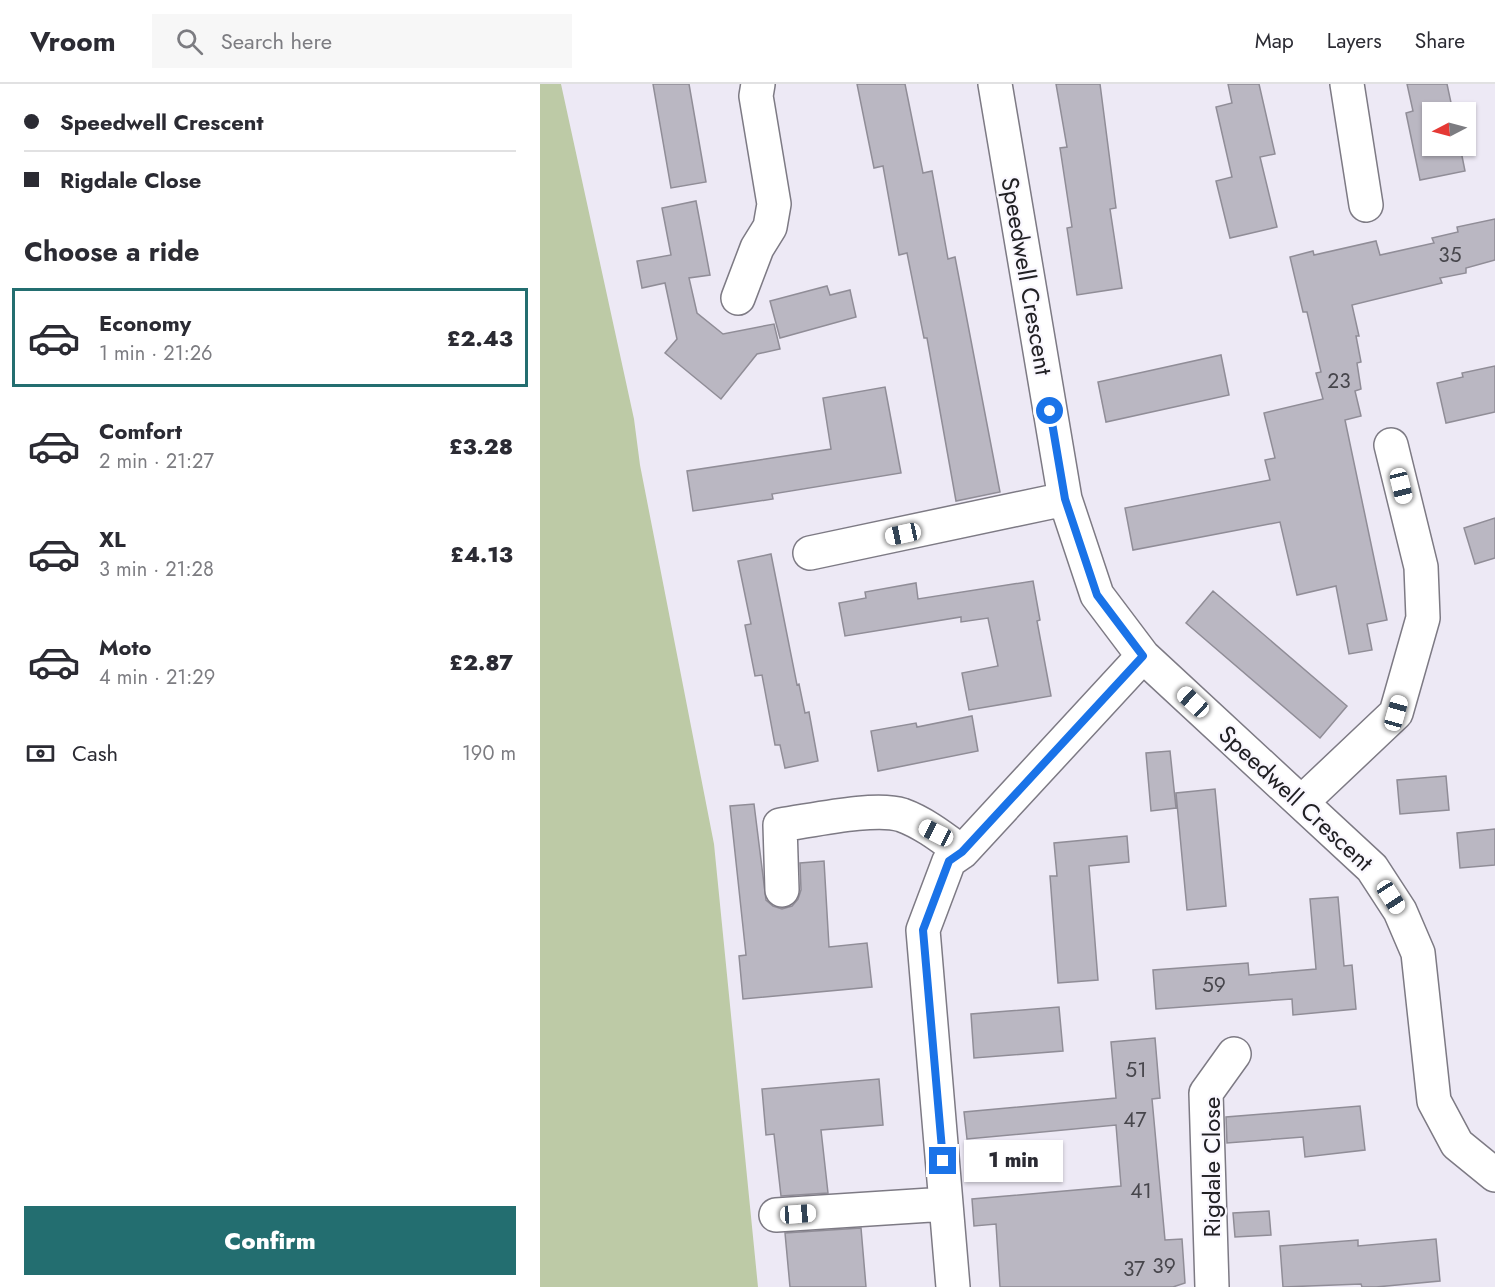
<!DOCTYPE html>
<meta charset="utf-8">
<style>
body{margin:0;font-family:Jost,sans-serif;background:#f7f7f7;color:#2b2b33;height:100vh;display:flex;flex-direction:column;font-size:22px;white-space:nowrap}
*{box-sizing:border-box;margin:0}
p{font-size:20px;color:#7c7c81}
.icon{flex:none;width:33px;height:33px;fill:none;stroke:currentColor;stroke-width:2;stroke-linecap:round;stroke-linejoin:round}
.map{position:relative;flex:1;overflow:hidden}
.side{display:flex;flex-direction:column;background:#fff;width:540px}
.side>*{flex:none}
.top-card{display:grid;align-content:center;height:132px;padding:0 24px;background:#fff}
.needle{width:39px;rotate:264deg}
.buttons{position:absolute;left:882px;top:18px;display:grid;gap:12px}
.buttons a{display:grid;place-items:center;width:54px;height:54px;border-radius:0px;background:#fff;box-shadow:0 2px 4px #0004;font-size:30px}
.end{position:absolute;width:27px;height:27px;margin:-14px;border:8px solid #1a73e8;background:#fff;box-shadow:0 0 0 3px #fff}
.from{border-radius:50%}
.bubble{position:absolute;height:42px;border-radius:0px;background:#fff;box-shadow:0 2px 4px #0004;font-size:20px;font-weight:800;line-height:42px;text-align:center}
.car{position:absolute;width:18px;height:36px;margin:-18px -9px;border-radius:8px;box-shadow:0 0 4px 2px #0007;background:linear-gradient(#fff 24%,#345 0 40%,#fff 0 76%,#345 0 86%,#fff 0)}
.top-card b{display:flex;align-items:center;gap:21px;height:57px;font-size:22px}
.top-card b+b{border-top:2px solid #e1e1e2}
.top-card i{width:15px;height:15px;background:#2b2b33}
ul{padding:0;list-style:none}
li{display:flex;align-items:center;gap:18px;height:99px;margin:0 12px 9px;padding:0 12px;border:3px solid transparent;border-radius:0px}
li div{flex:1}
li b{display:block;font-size:22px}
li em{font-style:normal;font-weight:800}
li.on{border-color:#236e70}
li>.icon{width:54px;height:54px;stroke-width:1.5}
h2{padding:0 24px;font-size:27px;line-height:72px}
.pay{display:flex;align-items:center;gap:15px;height:66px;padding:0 24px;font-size:22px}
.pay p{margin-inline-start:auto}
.action{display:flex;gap:12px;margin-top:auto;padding:12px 24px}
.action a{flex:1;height:69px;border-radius:0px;background:#236e70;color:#fff;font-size:24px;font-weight:800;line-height:69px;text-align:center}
header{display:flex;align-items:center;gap:36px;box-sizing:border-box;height:84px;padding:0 30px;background:#fff;border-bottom:2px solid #e1e1e2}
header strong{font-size:28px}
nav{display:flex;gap:33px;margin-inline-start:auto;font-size:21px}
.search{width:420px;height:54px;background:#f7f7f7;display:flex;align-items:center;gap:15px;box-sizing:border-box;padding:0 21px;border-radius:0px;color:#7c7c81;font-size:22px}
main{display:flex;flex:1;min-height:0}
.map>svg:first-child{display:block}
.green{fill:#bdcaa6}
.building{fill:#bab7c2;stroke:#908d97;stroke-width:1.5}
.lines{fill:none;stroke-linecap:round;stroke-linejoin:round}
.minor-casing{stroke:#7d7a84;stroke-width:36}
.minor{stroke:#fff;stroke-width:33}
.route{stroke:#1a73e8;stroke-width:8}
.labels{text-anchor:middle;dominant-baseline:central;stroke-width:4.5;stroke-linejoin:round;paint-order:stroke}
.number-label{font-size:21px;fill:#47464c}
.street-label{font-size:24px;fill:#212024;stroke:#f9f7fe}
</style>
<header>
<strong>Vroom</strong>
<div class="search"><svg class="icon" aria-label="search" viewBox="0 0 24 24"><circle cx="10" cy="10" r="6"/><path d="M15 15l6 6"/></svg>Search here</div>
<nav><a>Map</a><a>Layers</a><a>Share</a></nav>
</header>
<main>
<section class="side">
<div class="top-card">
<b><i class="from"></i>Speedwell Crescent</b>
<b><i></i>Rigdale Close</b>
</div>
<h2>Choose a ride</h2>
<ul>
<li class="on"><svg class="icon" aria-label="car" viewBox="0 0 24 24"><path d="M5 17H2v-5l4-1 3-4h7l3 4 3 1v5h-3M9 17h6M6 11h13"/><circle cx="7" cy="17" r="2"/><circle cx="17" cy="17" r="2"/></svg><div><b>Economy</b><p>1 min · 21:26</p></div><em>£2.43</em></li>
<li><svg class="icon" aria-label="car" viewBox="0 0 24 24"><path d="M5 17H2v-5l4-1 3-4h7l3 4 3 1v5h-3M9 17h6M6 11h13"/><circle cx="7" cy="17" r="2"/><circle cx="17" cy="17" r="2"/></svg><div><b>Comfort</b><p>2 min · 21:27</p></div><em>£3.28</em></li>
<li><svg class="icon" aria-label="car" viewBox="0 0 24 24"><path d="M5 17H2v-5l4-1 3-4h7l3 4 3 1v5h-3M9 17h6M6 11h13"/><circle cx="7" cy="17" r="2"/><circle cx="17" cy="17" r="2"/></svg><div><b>XL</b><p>3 min · 21:28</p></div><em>£4.13</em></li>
<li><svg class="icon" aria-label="car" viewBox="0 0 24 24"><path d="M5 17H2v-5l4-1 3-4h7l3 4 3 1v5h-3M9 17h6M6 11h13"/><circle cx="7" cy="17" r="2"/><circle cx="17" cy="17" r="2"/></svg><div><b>Moto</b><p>4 min · 21:29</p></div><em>£2.87</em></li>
</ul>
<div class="pay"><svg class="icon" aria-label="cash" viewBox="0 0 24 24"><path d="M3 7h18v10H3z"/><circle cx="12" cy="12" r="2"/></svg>Cash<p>190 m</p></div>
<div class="action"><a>Confirm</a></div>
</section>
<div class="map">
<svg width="955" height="1203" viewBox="0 0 955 1203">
<rect width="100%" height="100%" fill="#ede9f5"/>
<path class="green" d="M0 0H21L94 335 100 381 174 760 218 1203H0Z"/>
<path class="building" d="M113 0H149L166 98 131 104Z
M317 0H365L383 89 392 87 408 175 415 173 460 408 416 417 387 254H384L367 169 359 171 343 82 334 84Z
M516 0H560L576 124 570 125 582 204 537 211 527 144 532 143 520 64 527 63Z
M688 0H719L735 70 720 73 737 143 690 154 676 97 692 93 676 23 692 19Z
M867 0H907L913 28H892V62H920L925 87 880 96 866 29 873 27Z
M156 117 170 191 149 194 157 229 183 250 234 240 240 265 217 270 181 315 125 269 137 255 125 199 102 204 97 177 131 171 122 124Z
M955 135V176L926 184V189L900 194 902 199 812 221 819 252H816L821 278 817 279 821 305 815 307 821 332 805 336 847 536 827 540 832 566 809 570 796 502 757 511 740 438 593 466 585 424 730 396 725 376 735 374 724 329 783 315 776 289 781 288 767 228H763L750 173 773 167 774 171 836 157 840 171 894 159 892 154 918 148 917 143Z
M287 202 290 211 310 206 316 233 240 254 230 217Z
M681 271 689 311 566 338 558 298Z
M955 282V328L906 339 897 299 923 293 922 289Z
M345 303 361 389 232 410 233 415 153 427 147 387 291 365 283 314Z
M955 434V474L935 480 924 444Z
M231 470 257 601 259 600 265 629 269 628 278 677 245 684 240 661H235L222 591 215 592 205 541 211 540 198 477Z
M493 497 500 536 497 537 511 612 429 626 422 589 458 582 448 534 421 538V533L305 552 299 519 326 514 325 508 376 499 378 515Z
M673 507 807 622 780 654 646 539Z
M432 632 438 667 338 687 331 647 376 639 377 643Z
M630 667 636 724 611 727 606 669Z
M906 692 909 726 860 730 857 696Z
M675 705 686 822 647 826 636 709Z
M214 720 226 816 233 822 242 825 252 822 258 815 261 806 260 779 284 777 289 863 327 859 332 903 203 915 199 872 206 871 190 722Z
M955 745V781L920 784 917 749Z
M587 752 589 778 549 782 558 896 518 899 510 792H517L514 759Z
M798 813 804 882 812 881 816 925 753 931 752 915 616 925 613 886 708 879 709 891 776 885 770 815Z
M519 923 523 967 434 974 431 930Z
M615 954 620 1014 612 1015 625 1156 642 1155 645 1199 633 1203H460L456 1140 434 1142 432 1115 581 1102 576 1041 427 1055 424 1028 576 1014 571 958Z
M339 995 343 1041 281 1046 288 1109 241 1112 234 1050 226 1051 222 1005Z
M820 1022 825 1066 765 1073 763 1053 687 1059 686 1033Z
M729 1127 731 1151 695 1153 693 1129Z
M321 1144 326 1203H250L245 1149Z
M896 1155 900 1197 836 1203H822L821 1200 743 1203 740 1162 818 1156V1162Z"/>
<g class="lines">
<defs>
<path id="minor" d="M455 0 525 415 557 511 603 572 832 784 860 827 878 869 894 1017 917 1060 955 1091
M807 0 826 121
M198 214 217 164 230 143 234 120 216 12 218 0
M270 469 525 415
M763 717 856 629 883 534 881 483 851 361
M242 806 240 741C270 737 335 722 362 731 384 739 403 754 422 768
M236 1131 406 1120
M413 1203 383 846 409 777 422 768 603 572
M672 1203 666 1009 694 970"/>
</defs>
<use href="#minor" class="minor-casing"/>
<use href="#minor" class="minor"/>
</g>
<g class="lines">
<path class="route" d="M403 1077 383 846 409 777 422 768 603 572 557 511 525 415 510 327"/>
</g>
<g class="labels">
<g class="number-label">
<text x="910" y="171">35</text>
<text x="799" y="297">23</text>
<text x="674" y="901">59</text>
<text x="596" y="986">51</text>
<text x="595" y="1036">47</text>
<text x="601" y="1107">41</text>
<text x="624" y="1182">39</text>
<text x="594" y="1185">37</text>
</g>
<g class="street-label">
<text transform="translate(487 192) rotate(80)">Speedwell Crescent</text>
<text transform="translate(756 714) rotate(43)">Speedwell Crescent</text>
<text transform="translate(671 1083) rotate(-90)">Rigdale Close</text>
</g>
</g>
</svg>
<div class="buttons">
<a><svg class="needle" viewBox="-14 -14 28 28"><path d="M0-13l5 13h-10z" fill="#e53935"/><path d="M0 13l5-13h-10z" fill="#7c7c81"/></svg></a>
</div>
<i class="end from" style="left:510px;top:327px"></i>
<i class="end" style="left:403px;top:1077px"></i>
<div class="bubble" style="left:424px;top:1056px;width:99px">1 min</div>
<i class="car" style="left:861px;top:402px;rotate:166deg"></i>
<i class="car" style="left:363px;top:450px;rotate:258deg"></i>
<i class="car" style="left:653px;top:618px;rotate:313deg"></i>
<i class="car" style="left:856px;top:629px;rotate:16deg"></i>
<i class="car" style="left:396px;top:749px;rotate:297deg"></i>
<i class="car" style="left:851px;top:813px;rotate:147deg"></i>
<i class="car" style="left:258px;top:1130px;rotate:86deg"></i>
</div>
</main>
